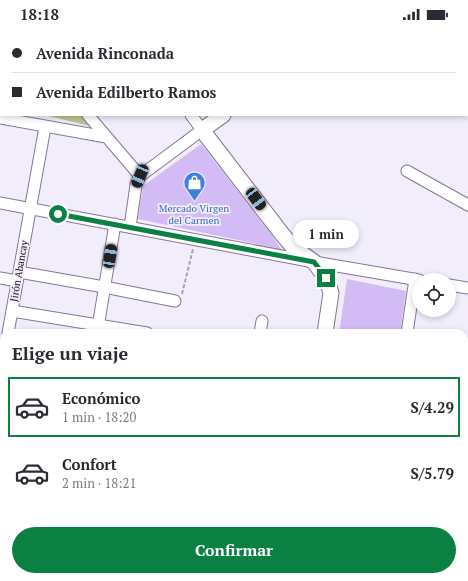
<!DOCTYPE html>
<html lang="es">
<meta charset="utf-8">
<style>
body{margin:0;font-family:"PT Serif",serif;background:#f7f7f7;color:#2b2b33;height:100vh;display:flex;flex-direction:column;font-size:15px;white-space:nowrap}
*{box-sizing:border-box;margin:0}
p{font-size:13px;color:#7c7c81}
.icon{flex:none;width:22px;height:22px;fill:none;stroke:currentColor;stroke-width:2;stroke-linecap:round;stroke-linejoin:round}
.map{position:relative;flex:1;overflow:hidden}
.details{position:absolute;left:0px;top:301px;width:468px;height:252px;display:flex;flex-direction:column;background:#fff;border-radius:12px 12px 0 0;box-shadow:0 2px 6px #0003}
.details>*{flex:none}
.top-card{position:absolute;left:0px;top:0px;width:468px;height:88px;box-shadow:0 2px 6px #0003;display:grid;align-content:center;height:88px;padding:0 12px;background:#fff}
.fabs{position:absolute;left:412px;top:245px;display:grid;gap:8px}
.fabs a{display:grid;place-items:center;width:44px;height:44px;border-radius:50%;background:#fff;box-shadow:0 2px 6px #0003;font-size:20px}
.end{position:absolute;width:18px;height:18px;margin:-9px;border:5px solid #0b8043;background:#fff;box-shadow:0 0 0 2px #fff}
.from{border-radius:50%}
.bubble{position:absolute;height:28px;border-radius:14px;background:#fff;box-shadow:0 2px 6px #0003;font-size:13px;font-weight:700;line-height:28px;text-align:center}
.car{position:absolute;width:12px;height:24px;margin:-12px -6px;border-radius:5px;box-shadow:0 0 3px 1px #0007;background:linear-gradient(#222 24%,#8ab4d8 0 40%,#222 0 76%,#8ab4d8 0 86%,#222 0)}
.top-card b{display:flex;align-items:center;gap:14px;height:38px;font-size:15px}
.top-card b+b{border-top:1px solid #e1e1e2}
.top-card i{width:10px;height:10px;background:#2b2b33}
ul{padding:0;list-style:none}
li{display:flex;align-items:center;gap:12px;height:60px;margin:0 8px 6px;padding:0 4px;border:2px solid transparent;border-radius:0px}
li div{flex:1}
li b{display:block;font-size:15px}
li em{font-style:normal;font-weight:700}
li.on{border-color:#0b8043}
li>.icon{width:36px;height:36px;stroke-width:1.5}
h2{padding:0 12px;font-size:18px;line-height:48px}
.button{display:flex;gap:8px;margin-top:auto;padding:8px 12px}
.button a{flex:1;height:46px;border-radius:24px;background:#0b8043;color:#fff;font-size:16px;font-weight:700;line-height:46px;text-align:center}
.status{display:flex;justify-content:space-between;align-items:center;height:28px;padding:0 20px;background:#fff;direction:ltr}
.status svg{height:11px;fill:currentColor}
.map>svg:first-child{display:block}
.green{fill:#b7c592}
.building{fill:#d3bcf5}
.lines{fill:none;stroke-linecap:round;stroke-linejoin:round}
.lane-casing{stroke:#847796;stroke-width:8}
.street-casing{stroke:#847796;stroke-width:13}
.secondary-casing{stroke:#847796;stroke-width:17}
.path{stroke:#a6a1af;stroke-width:2;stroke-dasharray:4 2;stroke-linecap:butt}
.lane{stroke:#fff;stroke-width:5.5}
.street{stroke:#fff;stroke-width:11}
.secondary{stroke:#fff;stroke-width:15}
.route{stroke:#0b8043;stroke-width:5}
.labels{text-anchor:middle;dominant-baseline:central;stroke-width:3.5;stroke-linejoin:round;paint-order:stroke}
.shop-label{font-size:10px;fill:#366cbe;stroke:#f2edfb}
.street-label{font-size:10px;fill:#120d19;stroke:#f2edfb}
</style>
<div class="status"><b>18:18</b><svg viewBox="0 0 49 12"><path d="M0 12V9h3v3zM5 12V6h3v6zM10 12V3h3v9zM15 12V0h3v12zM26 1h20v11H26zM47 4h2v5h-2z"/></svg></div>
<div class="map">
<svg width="468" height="553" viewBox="0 0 468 553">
<rect width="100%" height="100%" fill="#f2edfb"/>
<path class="green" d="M45 87H83L93 99Z
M112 549H277L276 553H112Z"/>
<path class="building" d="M201 116 269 203 281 221 138 191 143 158Z
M347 251 406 263 400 305H339Z"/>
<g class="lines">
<defs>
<path id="lane" d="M307 1 308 0
M366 1 367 0"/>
<path id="street" d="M19 0 20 1
M122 0V1
M356 0 357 1
M0 4H1
M467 76 468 77
M88 87 140 148
M0 90 106 109
M407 143 468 177
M0 175 314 234 419 252
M130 199 136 157 140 148 202 102 191 87
M19 244 104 259 175 273
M0 250 17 253
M449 257 468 260
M12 283 147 305
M8 305 45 99
M97 305 115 196
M260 305 262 293
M407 305 415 251
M0 318 4 319
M464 348 468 349
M0 351 4 327
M464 476 468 452
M4 549 30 553
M369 553 370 549
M451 553 452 549"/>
<path id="secondary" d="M234 0 235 1
M223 87 202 102 282 206 293 219 314 234 326 250 331 265 325 305
M464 446 468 445
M0 531H4
M284 553 285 549"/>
</defs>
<use href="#lane" class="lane-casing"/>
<use href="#street" class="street-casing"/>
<use href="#secondary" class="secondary-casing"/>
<path class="path" d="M451 0 452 1
M182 266 193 221
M50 553 51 549"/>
<use href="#lane" class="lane"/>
<use href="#street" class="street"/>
<use href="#secondary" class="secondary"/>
</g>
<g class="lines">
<path class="route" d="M58 186 314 234 326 250"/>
</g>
<defs>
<symbol id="shop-pin" viewBox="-11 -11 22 30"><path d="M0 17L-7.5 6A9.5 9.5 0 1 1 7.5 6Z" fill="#3f7fe0" stroke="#f2edfb"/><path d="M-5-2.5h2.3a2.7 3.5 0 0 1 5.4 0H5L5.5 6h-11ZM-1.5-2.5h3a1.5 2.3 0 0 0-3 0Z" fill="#fff"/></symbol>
</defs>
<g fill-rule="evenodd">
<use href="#shop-pin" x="182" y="142" width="25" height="34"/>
</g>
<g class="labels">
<g class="shop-label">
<text x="194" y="180">Mercado Virgen<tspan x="194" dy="12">del Carmen</tspan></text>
</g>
<g class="street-label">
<text transform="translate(19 243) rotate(-80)">Jirón Abancay</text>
</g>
</g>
</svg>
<div class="fabs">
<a><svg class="icon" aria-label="locate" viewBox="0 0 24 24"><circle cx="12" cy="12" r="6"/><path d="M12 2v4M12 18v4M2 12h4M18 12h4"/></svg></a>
</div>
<i class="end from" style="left:58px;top:186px"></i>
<i class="end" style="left:326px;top:250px"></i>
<div class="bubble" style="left:293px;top:192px;width:66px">1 min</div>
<i class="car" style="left:140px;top:148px;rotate:203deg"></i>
<i class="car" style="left:256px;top:171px;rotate:143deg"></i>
<i class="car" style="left:110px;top:228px;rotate:9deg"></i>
<div class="top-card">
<b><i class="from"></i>Avenida Rinconada</b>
<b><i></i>Avenida Edilberto Ramos</b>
</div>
<section class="details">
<h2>Elige un viaje</h2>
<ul>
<li class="on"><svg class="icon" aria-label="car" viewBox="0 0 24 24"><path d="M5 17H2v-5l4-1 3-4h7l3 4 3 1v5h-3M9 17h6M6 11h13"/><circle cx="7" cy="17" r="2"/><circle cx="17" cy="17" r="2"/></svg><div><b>Económico</b><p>1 min · 18:20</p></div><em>S/4.29</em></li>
<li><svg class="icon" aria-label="car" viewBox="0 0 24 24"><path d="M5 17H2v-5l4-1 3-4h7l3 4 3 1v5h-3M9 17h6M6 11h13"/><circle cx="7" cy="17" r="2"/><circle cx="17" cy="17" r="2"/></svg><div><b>Confort</b><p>2 min · 18:21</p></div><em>S/5.79</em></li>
</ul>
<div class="button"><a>Confirmar</a></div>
</section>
</div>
